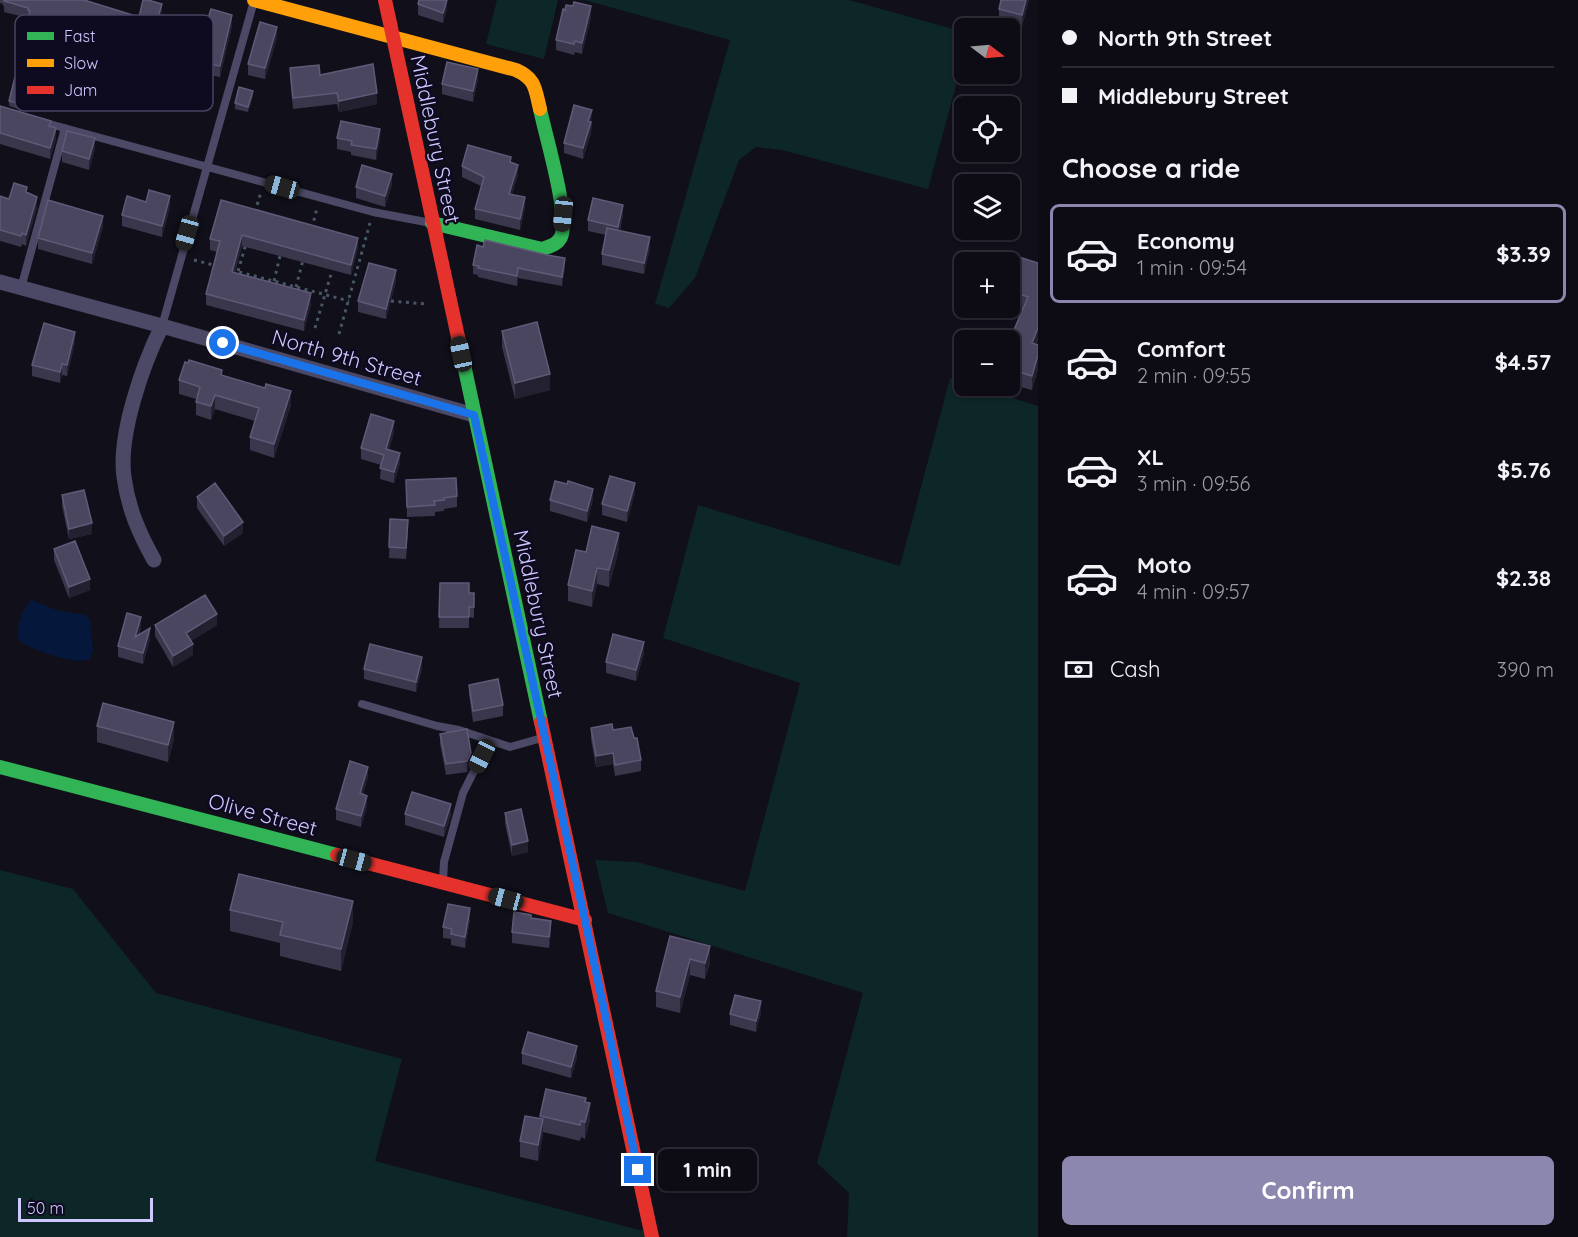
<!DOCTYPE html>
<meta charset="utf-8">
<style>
body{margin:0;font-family:Quicksand,sans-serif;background:#16141d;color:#f1f3f6;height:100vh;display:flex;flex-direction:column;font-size:22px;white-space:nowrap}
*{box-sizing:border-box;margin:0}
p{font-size:20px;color:#9a9ba0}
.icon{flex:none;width:33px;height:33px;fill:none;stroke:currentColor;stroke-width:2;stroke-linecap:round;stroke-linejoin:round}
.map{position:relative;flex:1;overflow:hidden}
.side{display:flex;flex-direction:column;background:#0d0b14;width:540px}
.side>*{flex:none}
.hud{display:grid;align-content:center;height:132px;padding:0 24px;background:#0d0b14}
.needle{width:39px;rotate:106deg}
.controls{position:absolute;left:954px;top:18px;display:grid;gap:12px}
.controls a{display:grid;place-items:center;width:66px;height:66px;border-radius:9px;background:#0d0b14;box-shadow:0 2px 4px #0004,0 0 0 2px #2d2b34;font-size:30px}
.scale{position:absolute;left:18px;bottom:15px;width:135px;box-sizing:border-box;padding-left:6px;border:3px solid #cfc8ff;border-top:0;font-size:16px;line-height:21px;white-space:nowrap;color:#cfc8ff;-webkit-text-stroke:4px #0e0a1f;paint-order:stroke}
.end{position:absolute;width:27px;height:27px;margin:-14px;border:8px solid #1a73e8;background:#fff;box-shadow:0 0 0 3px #fff}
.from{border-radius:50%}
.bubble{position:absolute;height:42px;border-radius:9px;background:#0d0b14;box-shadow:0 2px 4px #0004,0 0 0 2px #2d2b34;font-size:20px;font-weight:700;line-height:42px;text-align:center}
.car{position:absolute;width:18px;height:36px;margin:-18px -9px;border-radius:8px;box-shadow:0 0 4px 2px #0007;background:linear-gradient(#222 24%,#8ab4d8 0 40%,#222 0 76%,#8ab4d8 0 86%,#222 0)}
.hud b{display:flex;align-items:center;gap:21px;height:57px;font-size:22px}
.hud b+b{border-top:2px solid #2d2b34}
.hud i{width:15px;height:15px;background:#f1f3f6}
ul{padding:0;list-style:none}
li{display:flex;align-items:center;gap:18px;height:99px;margin:0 12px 9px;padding:0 12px;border:3px solid transparent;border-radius:9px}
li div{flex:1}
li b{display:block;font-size:22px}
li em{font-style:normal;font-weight:700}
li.active{border-color:#8c87af}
li>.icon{width:54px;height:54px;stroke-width:1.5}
h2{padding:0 24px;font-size:27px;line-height:72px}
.pay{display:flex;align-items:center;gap:15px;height:66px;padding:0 24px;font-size:22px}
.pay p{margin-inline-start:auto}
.button{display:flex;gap:12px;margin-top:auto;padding:12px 24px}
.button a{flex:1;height:69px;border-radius:9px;background:#8c87af;color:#fff;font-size:24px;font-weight:700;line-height:69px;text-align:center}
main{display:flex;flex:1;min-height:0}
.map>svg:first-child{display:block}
.green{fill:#0d2627}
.water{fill:#05183c}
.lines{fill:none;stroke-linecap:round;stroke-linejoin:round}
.path{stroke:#465766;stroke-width:3;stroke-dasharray:3 4.5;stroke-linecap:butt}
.lane{stroke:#4b4965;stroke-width:8}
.street{stroke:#4b4965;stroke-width:15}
.fast{stroke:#30b455;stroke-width:14}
.slow{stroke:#ff9f0a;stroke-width:14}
.jam{stroke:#e5322d;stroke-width:14}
.wall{fill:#3a364c}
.shaded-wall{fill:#232030}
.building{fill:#4a465f;stroke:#5f5a78;stroke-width:1.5}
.route{stroke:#1a73e8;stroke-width:8}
.labels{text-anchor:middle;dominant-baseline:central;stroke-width:5;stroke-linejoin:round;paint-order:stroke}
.street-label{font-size:21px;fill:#cfc8ff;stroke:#0e0a1f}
.key{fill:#0e0a1f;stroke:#484362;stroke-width:1.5}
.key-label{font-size:16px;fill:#cfc8ff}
</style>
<main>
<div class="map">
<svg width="1038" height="1237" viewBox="0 0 1038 1237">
<rect width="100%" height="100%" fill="#110f1a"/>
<path class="green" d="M497 0H558L544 59 486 44Z
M584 0H849L964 32V56L928 189 782 150 756 147 739 160 695 278 669 308 655 304 730 40Z
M950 378 964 382V386H974L1038 406V1237H847L849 1193 817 1163 863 993 608 913 595 860 637 862 745 891 800 683 663 638 698 505 900 566Z
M0 870 73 889 156 993 402 1059 375 1161 651 1233 652 1237H0Z"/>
<path class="water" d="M32 600 59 611 85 615 90 619 93 650 90 659C75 666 32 650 19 640 15 629 23 607 32 600Z"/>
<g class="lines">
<path class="path" d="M255 212 261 192
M312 228 317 208
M194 260 217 266
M232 270 349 301
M238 271 246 244
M274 281 280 256
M296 287 303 260
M391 301 426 304
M315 328 332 271
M339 334 370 223"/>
<path class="lane" d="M42 122 373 212 431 223
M21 288 65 128
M162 326 254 1
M362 704 437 726 459 730 510 747 542 738
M443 880 444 862 463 793 489 741"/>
<path class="street" d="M0 282 162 326 474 415
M154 560C139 533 128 508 124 477 118 435 143 364 162 326"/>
<path class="fast" d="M432 223 542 249C550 246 557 245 561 237 570 216 545 134 540 109
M458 337 541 722
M0 767 337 855"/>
<path class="slow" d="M254 0 516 70C536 79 535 89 540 109"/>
<path class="jam" d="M385 0 458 337
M541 722 652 1237
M337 855 585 920"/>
</g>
<path class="wall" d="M0 0H84L139 17 162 14 156 35 150 33 144 55 121 50 119 58 104 53V46L29 26V22L28 21V18L4 12V6H3V4L0 3Z
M447 0V9L443 23 418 15V4Z
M1029 0 1022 26 999 19V9Z
M573 6 591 17 582 54 575 52 574 55 556 50V40L565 10Z
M232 26 220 77 202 74V63L204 53 201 52V41Z
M277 38 265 79 248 75V64Z
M290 68 320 75 377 104 339 112 337 104 293 109 290 79Z
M478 80 473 102 442 94V84Z
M32 87 25 111 9 106V101Z
M253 96 248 112 235 109V103Z
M0 106 51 126 56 139 50 159 0 144Z
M592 121 591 133 583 159 564 153V143Z
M337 138 380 139 376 160 351 155V152L337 149Z
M95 149 89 170 62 162V151Z
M511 163 518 175 512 194 525 208 520 230 475 219V209L481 186 462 177V166Z
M392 185 385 207 356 198V187Z
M27 193 37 208 26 246 22 244 21 247 0 241V196L9 199Z
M221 200 358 248 351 275 242 246 235 273 311 304 304 331 206 305V294L217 252 210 250V239Z
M146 202 170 207 162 237 122 226V215Z
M623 215 620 231 650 248 644 274 602 265V254L606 235 588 231V220Z
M103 227 92 264 38 249V238Z
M1010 262 1038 263 1037 344 1038 345V369L1032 390 1010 384V340L1023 309 1010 305Z
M473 265 565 267 562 286 518 278 517 286 478 277V275L473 274Z
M396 281 386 319 358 312V301Z
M502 331 550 390 515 399 502 347Z
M75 342 67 376 62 375 60 383 32 376V365Z
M188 363 222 375 291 405 274 458 250 450V437L255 421 215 409 211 420 196 415V399L179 394V380Z
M394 432 389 450 400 463 394 483 380 479 381 465 361 459V448Z
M406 480 457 496V507L444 509V511L435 512V516L407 517Z
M635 493 627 522 602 515V504Z
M62 495 92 534 69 539 62 506Z
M197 497 243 533 224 546 197 508Z
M550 500H593L587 522 550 511Z
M390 519 408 530 406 559 389 558Z
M54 549 90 590 69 598 54 560Z
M619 549 609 587 597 584 592 607 568 601V585L586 552Z
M440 583 469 593H474V618L469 617V628H439Z
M155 625H217L191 641 193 655 173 667 155 636Z
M141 628 139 635 150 639 143 664 118 657V646Z
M644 653 636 681 606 673V662Z
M422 668 416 692 364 679V669Z
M469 685 503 705V716L473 722 469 695Z
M97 726 174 738 168 762 97 742Z
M591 728 613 730 634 738 641 760V771L615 776 613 764 596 767 591 739Z
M440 734 471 764 467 772 446 775 440 744Z
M368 777 363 794 367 806 361 827 336 820V809Z
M505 813 528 852 512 856 505 824Z
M405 814 451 815 444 837 405 825Z
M230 910 353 922 341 971 280 956V943L230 931Z
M531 918 551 932 549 948 512 943V932Z
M470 919 465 948 451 945V939L443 938V927Z
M670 936 710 963 705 979 690 975 680 1013 656 1007V991Z
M761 1012 756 1032 730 1025V1014Z
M522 1053 577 1057 571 1078 522 1064Z
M586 1102 590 1119 585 1139 581 1137 580 1141 543 1132 538 1161 520 1157V1141L540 1119V1116Z"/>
<path class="shaded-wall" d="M447 0V9L443 23V13Z
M1026 0H1029L1022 26V15Z
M162 4V14L156 35V24Z
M591 6V17L582 54V43Z
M232 15V26L220 77V66Z
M150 23V33L144 55V44Z
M277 27V38L265 79V68Z
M121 39V50L119 58V47Z
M478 69V80L473 102V91Z
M32 82V87L25 111V105Z
M253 91V96L248 112V107Z
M377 93V104L339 112V101Z
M592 110 591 133 583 159V148L588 121Z
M56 128V139L50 159V148Z
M380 129V139L376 160V149Z
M95 138V149L89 170V159Z
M518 165V175L509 204V194Z
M392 174V185L385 207V196Z
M170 196V207L162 237V226Z
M37 197V208L26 246V235Z
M525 197V208L520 230V219Z
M623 205V215L618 237V227Z
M103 216V227L92 264V253Z
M242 235V246L232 283V272Z
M650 237V248L644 274V263Z
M358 238V248L351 275V265Z
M565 258V267L562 286V277Z
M518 268V278L517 286V276Z
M396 270V281L386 319V309Z
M311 293V304L304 331V320Z
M1038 328V342L1032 357V343Z
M75 332V342L67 376V365Z
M1038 355V369L1032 390V376Z
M62 364V375L60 383V372Z
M550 374V390L515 399V383Z
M291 391V405L274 458V444Z
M215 395V409L211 420V406Z
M394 421V432L386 460V449Z
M400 453V463L394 483V472Z
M635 483V493L627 522V511Z
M593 489V500L587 522V511Z
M243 522V533L224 546V536Z
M92 523V534L69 539V529Z
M619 533V549L609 587V570Z
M597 568V584L592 607V591Z
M90 579V590L69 598V587Z
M217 614V625L186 644V633Z
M141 617V628L135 648V637Z
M150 628V639L143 664V653Z
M644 642V653L636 681V670Z
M193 644V655L173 667V656Z
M422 657V668L416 692V682Z
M174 722V738L168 762V745Z
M471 753V764L467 772V761Z
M613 753V764L596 767V756Z
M368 767V777L360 804V793Z
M367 796V806L361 827V816Z
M451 804V815L444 837V826Z
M528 841V852L512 856V845Z
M353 901V922L341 971V949Z
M470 908V919L465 948V937Z
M551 921V932L549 948V937Z
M710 946V963L705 979V963Z
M690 959V975L680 1013V997Z
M761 1001V1012L756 1032V1021Z
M577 1046V1057L571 1078V1067Z
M590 1103V1119L585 1139V1122Z
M543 1119V1136L538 1161V1145Z"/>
<path class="building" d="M4 0H84L139 17 143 0H148L162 4 156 24 150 23 144 44 121 39 119 47 104 42 105 36 29 15 30 11 28 10V8L4 1Z
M419 0H447L443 13 418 4Z
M1001 0H1026L1022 15 999 9Z
M574 2 591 6 582 43 575 41 574 44 556 40 563 9 565 10 566 5 573 6Z
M211 9 232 15 220 66 202 63 206 43 201 41Z
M260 22 277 27 265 68 248 64Z
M447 62 478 69 473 91 442 84Z
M373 64 377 93 339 101 337 93 293 98 290 68 319 65 320 75Z
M15 77 32 82 25 105 9 101Z
M239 87 253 91 248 107 235 103Z
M574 105 592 110 588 121 591 122 583 148 564 143Z
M0 106 51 121 49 126 56 128 50 148 0 133Z
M341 121 380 129 376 149 351 145 352 141 337 138Z
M67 131 95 138 89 159 62 151Z
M468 145 511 157 510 162 518 165 509 194 525 197 520 219 475 209 484 177 462 166Z
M362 165 392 174 385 196 356 187Z
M14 183 27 187 26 192 37 197 26 235 22 233 21 236 0 230V196L9 199Z
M149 190 170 196 162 226 122 215 127 196 146 202Z
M593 198 623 205 618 227 588 220Z
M48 200 103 216 92 253 38 238Z
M221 200 358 238 351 265 242 235 232 272 311 293 304 320 206 294 220 241 210 239Z
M607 228 650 237 644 263 602 254Z
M485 240 547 255 565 258 562 277 518 268 517 276 478 268 479 266 473 265 477 245 483 247Z
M1000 251 1038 263V328L1032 343 1038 345V355L1032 376 1010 369V340H999L1001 334 1011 337 1028 297 1010 291V262H997Z
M369 263 396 270 386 309 358 301Z
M537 322 550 374 515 383 502 331Z
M44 323 75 332 67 365 62 364 60 372 32 365Z
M189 360 222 370 221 375 265 388 266 384 291 391 274 444 250 437 259 408 215 395 211 406 196 402 200 387 179 380 185 362 188 363Z
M371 414 394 421 386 449 400 453 394 472 380 468 384 455 361 448Z
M610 476 635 483 627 511 602 504Z
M456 478 457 496 444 498V500L434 501 435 505 407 507 406 480Z
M555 481 567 484 568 481 593 489 587 511 550 500Z
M215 483 243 522 224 536 197 497Z
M84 490 92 523 69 529 62 495Z
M390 519 408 520 406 548 389 547Z
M592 526 619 533 609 570 597 568 592 591 568 585 576 550 586 552Z
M75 541 90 579 69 587 54 549Z
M440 583H469V593H474V607H469V617H439Z
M205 595 217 614 186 633 193 644 173 656 155 625Z
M127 613 141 617 135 637 150 628 143 653 118 646Z
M613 634 644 642 636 670 606 662Z
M370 644 422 657 416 682 364 669Z
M498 679 503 705 473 711 469 685Z
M103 703 174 722 168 745 97 726Z
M612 724 613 730 631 727 634 738H637L641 760 615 765 613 753 596 756 591 728Z
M467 729 471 753 467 761 446 764 440 734Z
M350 761 368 767 360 793 367 796 361 816 336 809Z
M412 792 451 804 444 826 405 814Z
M521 809 528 841 512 845 505 813Z
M239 874 353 901 341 949 280 935 283 922 230 910Z
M448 904 470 908 465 937 451 934 452 929 443 927Z
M514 912 531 915V918L551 921 549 937 512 932Z
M670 936 710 946 705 963 690 959 680 997 656 991Z
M735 995 761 1001 756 1021 730 1014Z
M528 1032 577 1046 571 1067 522 1053Z
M546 1089 586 1098 585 1102 590 1103 585 1122 581 1121 580 1125 540 1116Z
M525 1116 543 1119 538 1145 520 1141Z"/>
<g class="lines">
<path class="route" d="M223 343 474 415 585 920 638 1170"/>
</g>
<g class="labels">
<g class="street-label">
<text transform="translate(436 139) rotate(78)">Middlebury Street</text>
<text transform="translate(347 357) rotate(16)">North 9th Street</text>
<text transform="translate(539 614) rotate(78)">Middlebury Street</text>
<text transform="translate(263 814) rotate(15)">Olive Street</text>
</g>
</g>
<rect x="15" y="15" width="198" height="96" rx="9" class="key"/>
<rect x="27" y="32" width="27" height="8" fill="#30b455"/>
<rect x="27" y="59" width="27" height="8" fill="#ff9f0a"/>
<rect x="27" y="86" width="27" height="8" fill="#e5322d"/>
<g class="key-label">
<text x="64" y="42">Fast</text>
<text x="64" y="69">Slow</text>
<text x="64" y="96">Jam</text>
</g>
</svg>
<div class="controls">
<a><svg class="needle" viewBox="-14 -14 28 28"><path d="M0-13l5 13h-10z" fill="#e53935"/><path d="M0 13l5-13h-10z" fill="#9a9ba0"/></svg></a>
<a><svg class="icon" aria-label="locate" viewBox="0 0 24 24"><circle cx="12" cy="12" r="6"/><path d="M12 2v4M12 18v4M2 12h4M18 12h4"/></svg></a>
<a><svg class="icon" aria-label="layers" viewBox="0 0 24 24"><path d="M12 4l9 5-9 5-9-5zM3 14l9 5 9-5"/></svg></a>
<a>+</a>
<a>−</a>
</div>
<div class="scale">50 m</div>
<i class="end from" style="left:223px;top:343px"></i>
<i class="end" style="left:638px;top:1170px"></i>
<div class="bubble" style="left:658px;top:1149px;width:99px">1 min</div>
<i class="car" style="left:282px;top:187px;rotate:286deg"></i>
<i class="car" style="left:563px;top:214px;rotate:186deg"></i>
<i class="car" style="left:187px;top:233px;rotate:196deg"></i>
<i class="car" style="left:461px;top:354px;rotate:348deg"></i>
<i class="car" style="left:482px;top:756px;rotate:206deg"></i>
<i class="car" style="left:354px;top:860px;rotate:105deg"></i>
<i class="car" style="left:506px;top:899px;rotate:285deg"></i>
</div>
<section class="side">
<div class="hud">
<b><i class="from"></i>North 9th Street</b>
<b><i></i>Middlebury Street</b>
</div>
<h2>Choose a ride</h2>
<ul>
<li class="active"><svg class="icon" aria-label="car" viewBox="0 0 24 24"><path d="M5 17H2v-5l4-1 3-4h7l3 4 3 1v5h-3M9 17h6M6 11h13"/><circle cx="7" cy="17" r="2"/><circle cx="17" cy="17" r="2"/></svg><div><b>Economy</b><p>1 min · 09:54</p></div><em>$3.39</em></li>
<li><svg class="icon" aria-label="car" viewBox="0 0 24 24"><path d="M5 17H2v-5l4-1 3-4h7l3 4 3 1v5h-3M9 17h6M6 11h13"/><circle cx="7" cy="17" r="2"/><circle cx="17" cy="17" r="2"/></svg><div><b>Comfort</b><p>2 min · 09:55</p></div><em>$4.57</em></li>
<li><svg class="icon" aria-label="car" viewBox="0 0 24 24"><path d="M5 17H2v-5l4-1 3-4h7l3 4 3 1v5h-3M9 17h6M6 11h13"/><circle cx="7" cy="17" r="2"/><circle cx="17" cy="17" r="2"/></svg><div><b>XL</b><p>3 min · 09:56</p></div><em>$5.76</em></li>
<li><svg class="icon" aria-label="car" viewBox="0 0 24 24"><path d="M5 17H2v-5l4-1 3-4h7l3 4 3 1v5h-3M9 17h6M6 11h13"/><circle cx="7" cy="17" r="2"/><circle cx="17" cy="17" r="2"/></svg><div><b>Moto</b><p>4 min · 09:57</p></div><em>$2.38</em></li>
</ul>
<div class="pay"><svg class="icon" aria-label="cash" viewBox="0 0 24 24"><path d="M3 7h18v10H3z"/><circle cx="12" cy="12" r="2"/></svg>Cash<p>390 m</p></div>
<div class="button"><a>Confirm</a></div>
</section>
</main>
